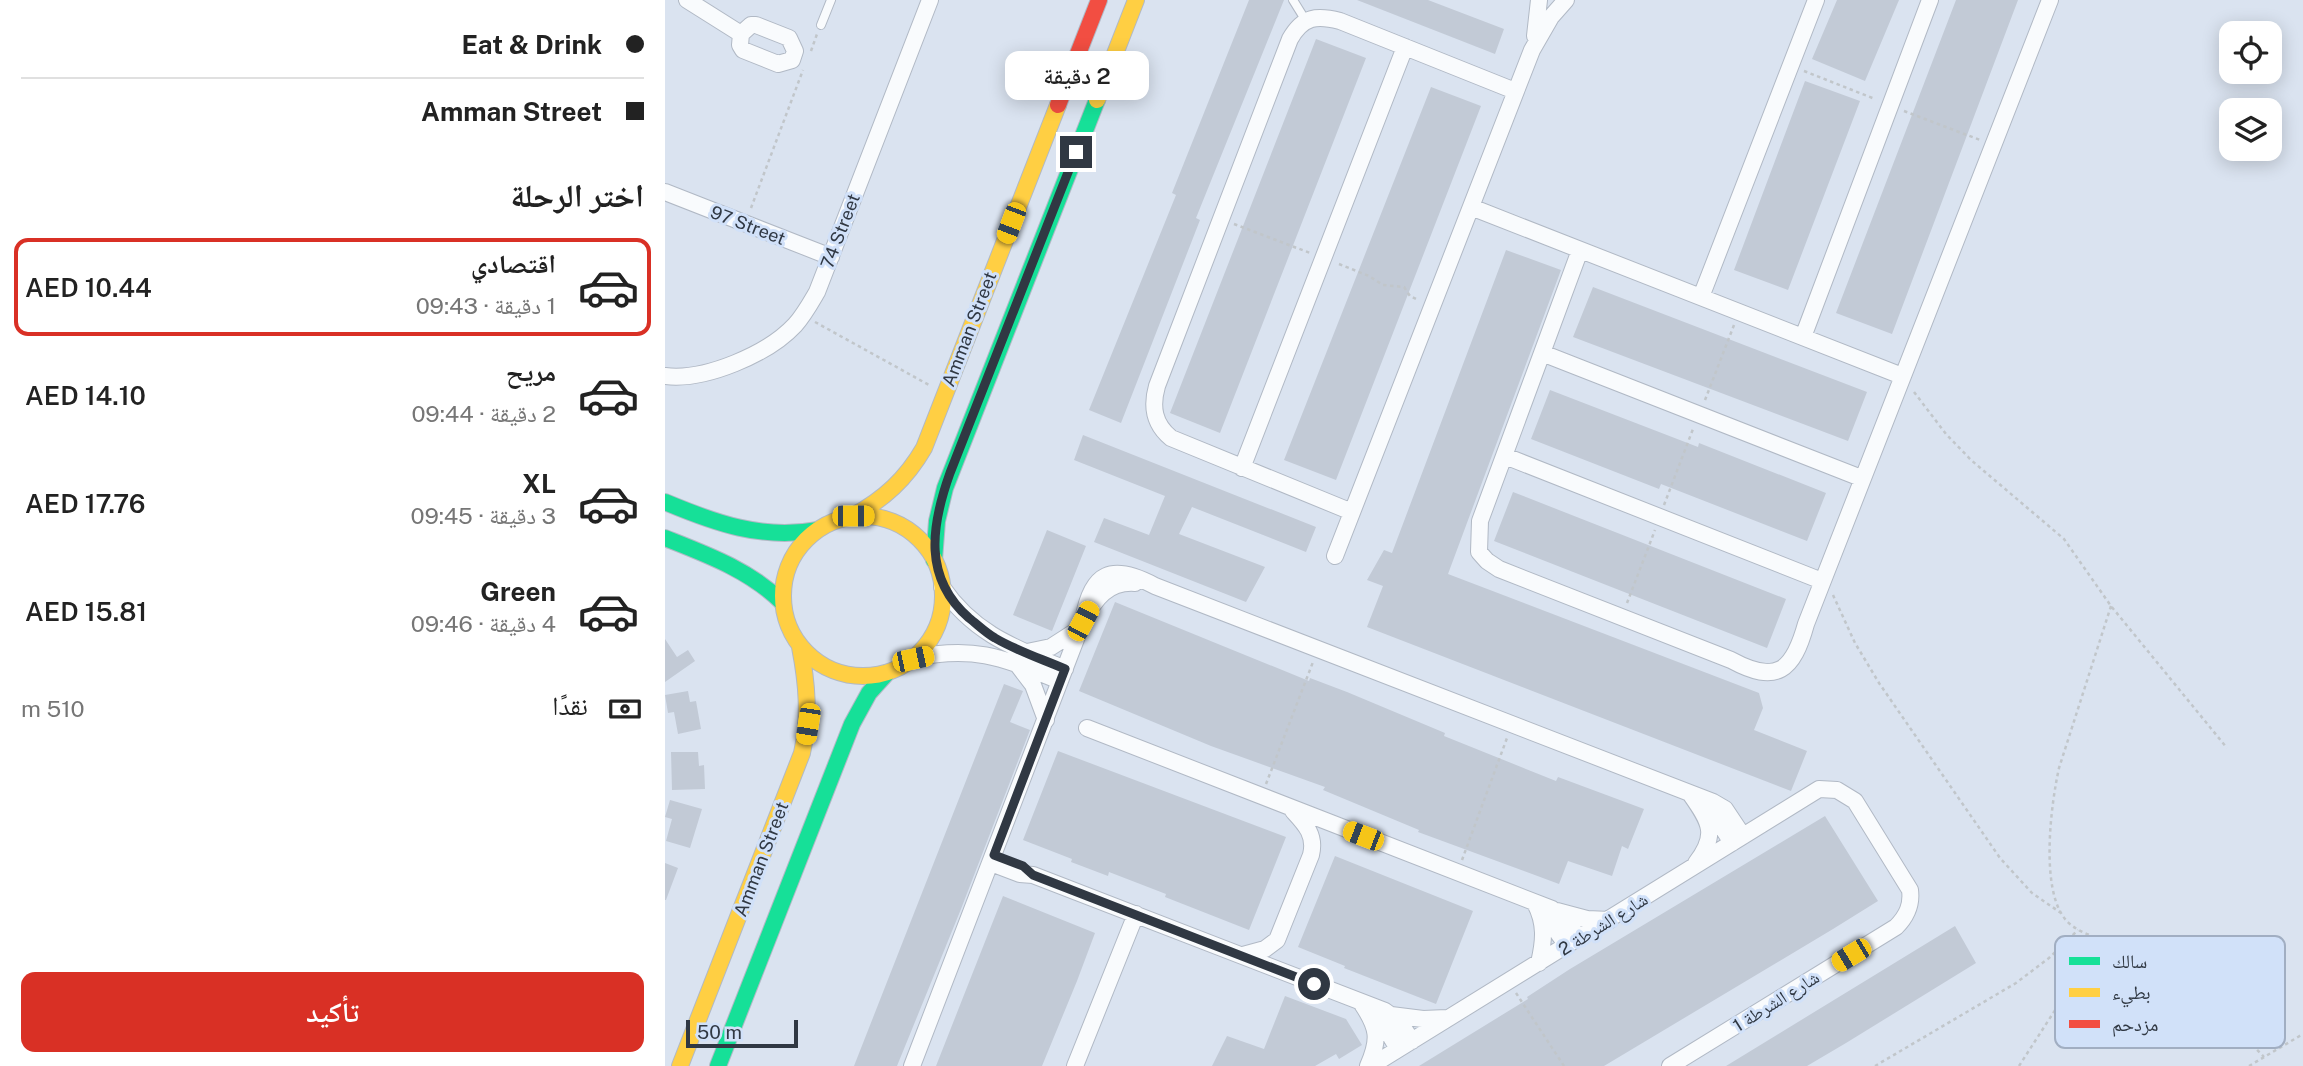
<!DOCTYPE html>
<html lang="ar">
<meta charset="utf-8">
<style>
body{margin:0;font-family:"Public Sans","Noto Naskh Arabic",sans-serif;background:#f6f6f6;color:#222;direction:rtl;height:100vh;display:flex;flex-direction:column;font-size:26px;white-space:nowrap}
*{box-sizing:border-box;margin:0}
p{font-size:23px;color:#767676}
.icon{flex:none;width:38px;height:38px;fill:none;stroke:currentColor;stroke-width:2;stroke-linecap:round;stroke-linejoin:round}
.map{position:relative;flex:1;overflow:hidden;direction:ltr}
.panel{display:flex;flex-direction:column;background:#fff;width:665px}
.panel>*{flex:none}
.hud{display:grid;align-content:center;height:154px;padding:0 21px;background:#fff}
.fabs{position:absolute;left:1554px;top:21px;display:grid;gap:14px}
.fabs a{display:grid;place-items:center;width:63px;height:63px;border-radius:14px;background:#fff;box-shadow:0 4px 18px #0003;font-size:35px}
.scale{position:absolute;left:21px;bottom:18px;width:112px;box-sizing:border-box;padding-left:7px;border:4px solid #303843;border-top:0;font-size:19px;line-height:24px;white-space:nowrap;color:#303843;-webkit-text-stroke:5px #d1e1f9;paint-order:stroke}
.end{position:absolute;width:32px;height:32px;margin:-16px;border:9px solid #303843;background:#fff;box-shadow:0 0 0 4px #fff}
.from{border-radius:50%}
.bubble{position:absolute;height:49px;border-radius:14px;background:#fff;box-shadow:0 4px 18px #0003;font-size:23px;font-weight:600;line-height:49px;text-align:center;direction:rtl}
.car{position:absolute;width:21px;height:42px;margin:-21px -10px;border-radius:9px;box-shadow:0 0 5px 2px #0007;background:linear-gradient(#f5c518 24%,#345 0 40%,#f5c518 0 76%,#345 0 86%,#f5c518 0)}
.hud b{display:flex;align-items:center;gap:24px;height:66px;font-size:26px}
.hud b+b{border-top:2px solid #e0e0e0}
.hud i{width:18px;height:18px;background:#222}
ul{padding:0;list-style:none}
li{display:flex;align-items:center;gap:21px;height:98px;margin:0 14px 10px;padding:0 7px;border:4px solid transparent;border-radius:14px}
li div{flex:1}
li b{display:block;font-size:26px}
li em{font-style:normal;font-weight:600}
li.selected{border-color:#d93025}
li>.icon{width:63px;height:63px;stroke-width:1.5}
h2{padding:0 21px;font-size:32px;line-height:84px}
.pay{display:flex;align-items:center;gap:18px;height:77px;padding:0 21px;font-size:26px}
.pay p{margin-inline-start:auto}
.button{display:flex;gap:14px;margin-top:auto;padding:14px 21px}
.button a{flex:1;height:80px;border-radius:14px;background:#d93025;color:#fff;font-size:28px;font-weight:600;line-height:80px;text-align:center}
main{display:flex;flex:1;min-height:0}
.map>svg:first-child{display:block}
.building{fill:#c2cad6}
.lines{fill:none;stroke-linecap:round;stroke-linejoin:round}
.lane-casing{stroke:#b1b9c5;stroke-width:10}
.street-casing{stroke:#b1b9c5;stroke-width:18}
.fast-casing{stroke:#b1b9c5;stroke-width:18}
.slow-casing{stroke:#b1b9c5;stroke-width:18}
.jam-casing{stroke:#b1b9c5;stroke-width:18}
.path{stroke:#c1c6ca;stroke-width:2.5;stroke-dasharray:3.5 3.5;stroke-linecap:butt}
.lane{stroke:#f9fbfd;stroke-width:8}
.street{stroke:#f9fbfd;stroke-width:16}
.fast{stroke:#16e098;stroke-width:16}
.slow{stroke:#ffcf43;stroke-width:16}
.jam{stroke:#f24e42;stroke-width:16}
.route{stroke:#303843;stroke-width:9}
.labels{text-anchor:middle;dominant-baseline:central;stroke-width:6;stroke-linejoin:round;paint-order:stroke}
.street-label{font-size:18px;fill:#303843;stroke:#d1e1f9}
.key{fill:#d1e1f9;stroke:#a1aec2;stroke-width:2}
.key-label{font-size:19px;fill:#303843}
</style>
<main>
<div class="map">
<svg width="1638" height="1066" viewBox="0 0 1638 1066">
<rect width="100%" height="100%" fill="#dae3f0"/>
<path class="building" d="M584 0H619L531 218 535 220 456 423 424 410 511 195 507 193Z
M692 0H763L839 29 830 54Z
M1172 0H1234L1200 81 1147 59Z
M1291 0H1353L1227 334 1171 313Z
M651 39 701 58 555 433 505 413Z
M1140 81 1195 101 1123 290 1069 270Z
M766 87 816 106 671 480 619 460Z
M841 250 896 270 783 574 1094 693 1098 708 1089 730 1142 751 1126 791 702 627 718 586 702 580 719 550 727 553Z
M928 287 1202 392 1183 441 908 337Z
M885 390 1033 447 1034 443 1161 493 1142 541 996 484 994 489 866 439Z
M418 435 651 527 641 552 527 507 514 534 600 567 581 602 429 542 439 518 484 535 500 496 409 460Z
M848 492 1121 599 1102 648 829 541Z
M382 530 421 546 387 631 348 615Z
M450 602 644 681 645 678 682 692 780 733 779 736 891 781 893 777 979 809 963 849 957 846 947 876 903 861 894 884 753 832 754 830 658 790 660 787 546 746 414 691Z
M0 639 12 657 23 650 30 661 0 682Z
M339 684 358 691 345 722 365 730 296 909 232 1066H189Z
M23 691 25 702 31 701 36 729 13 734 9 712 3 713 0 695Z
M393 751 621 837 584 930 500 897 501 894 444 872 443 876 406 862 407 859 358 840Z
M6 752H33L34 766 39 765 40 789 7 790Z
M5 800 37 809 25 848 1 841 7 819 0 817Z
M1160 816 1213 901 1168 929 939 1066H754L863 999 862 997 905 969Z
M670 856 808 911 771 1004 679 968 680 966 633 947Z
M0 863 13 868 1 900H0Z
M338 896 430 933 412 981 377 1066H271Z
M1290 926 1311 963 1181 1043 1142 1066H1061Z
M620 996 681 1019 697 1045 674 1059 671 1054 650 1066H547L562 1036 599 1049Z"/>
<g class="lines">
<defs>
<path id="lane" d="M628 0 641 21
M156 25 166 0"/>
<path id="street" d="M22 0 76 34
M86 25H91L124 38 130 51 127 60 113 64 78 50 75 45 76 34Z
M870 36 874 0
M0 192 166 257
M806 207 1237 376
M915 250 815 521 814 552 822 561 834 569 1066 660C1112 685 1128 671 1141 624L1385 0
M1036 297 1151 0
M1138 337 1265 0
M877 353 1196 478
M0 376C40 381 103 354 130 325 139 315 145 304 152 292L265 0
M840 456 1157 581
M577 468 740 47
M687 512 506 438C489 424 486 407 492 386L625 39C638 16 652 15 675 21L850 91
M670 556 867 50 886 17 901 0
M277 587C309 634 350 648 400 669
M418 621C426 571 447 563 490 586L1048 802 1060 809 1078 836
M362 652 386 647 414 629
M248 658C311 645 338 658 395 681
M352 664 368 685 381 720
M422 728 887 909 901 920 914 938
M1026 795C1045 822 1053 835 1031 863
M1045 808 1067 843
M326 863 355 874 368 875 720 1011 734 1021 747 1041
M870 903C881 924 879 941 874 963
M892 911 922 919 945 920
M879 913 902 946
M578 955 600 949 612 940 646 855C651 835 640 824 628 811
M697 1004C713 1028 715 1039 703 1066
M710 1010 733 1049
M726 1015 758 1019 782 1018
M247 1066 418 621C430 599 443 581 470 583
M410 1066 471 914
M706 1066 1154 789 1172 790 1190 801 1245 890C1247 905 1242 916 1231 927L1005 1066"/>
<path id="fast" d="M0 502C50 523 97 540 152 530
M0 538C43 555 84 570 117 602
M269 560 272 521 280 488 432 100
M53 1066 187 724 204 693 222 673"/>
<path id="slow" d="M432 100 471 0
M118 596a80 80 0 1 1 160 0a80 80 0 1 1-160 0Z
M188 516C219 499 241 479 259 448L393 105
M15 1066 137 753C145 717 142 683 135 647"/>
<path id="jam" d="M393 105 434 0"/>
</defs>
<use href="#lane" class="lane-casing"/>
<use href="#street" class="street-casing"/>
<use href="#fast" class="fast-casing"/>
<use href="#slow" class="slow-casing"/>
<use href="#jam" class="jam-casing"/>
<path class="path" d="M146 51 152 34
M1139 71 1210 99
M1239 111 1315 140
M86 208 138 70
M569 224 645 253
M674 264 704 276 718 285 739 287 745 296 753 300
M150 322 264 385
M1249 392 1281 434 1306 460 1399 539 1446 606 1562 748
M1040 400 1069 325
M999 505 1028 429
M1168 595 1190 643 1214 683 1335 858 1367 893 1396 913
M962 603 990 530
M1446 606 1394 768C1386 804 1375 888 1400 919 1415 938 1455 942 1476 955 1523 982 1562 1018 1599 1057
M601 784 648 662
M797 860 842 738
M851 993 899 1066
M1210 1066 1351 983 1384 958 1413 930
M1354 1066 1394 1004 1431 936
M1584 1066 1638 1034"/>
<use href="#lane" class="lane"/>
<use href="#street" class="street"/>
<use href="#fast" class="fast"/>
<use href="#slow" class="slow"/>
<use href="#jam" class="jam"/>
</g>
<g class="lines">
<path class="route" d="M411 152 285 473C266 526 258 578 304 618 313 625 321 633 330 638 352 651 377 659 400 669L329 855 358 866 368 875 649 984"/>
</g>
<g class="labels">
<g class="street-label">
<text transform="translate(83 225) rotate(21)">97 Street</text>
<text transform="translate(175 231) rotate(-69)">74 Street</text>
<text transform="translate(304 329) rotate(-69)">Amman Street</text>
<text transform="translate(96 859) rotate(-69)">Amman Street</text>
<text transform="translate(938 924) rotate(-32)">شارع الشرطة 2</text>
<text transform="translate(1111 1001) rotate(-32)">شارع الشرطة 1</text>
</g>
</g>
<rect x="1390" y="936" width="230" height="112" rx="10" class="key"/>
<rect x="1404" y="957" width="31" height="8" fill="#16e098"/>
<rect x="1404" y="988" width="31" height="9" fill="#ffcf43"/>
<rect x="1404" y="1020" width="31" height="8" fill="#f24e42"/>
<g class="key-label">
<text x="1447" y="968">سالك</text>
<text x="1447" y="999">بطيء</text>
<text x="1447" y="1031">مزدحم</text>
</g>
</svg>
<div class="fabs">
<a><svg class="icon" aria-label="locate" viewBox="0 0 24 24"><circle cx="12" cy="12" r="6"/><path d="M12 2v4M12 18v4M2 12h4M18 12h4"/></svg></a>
<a><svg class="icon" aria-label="layers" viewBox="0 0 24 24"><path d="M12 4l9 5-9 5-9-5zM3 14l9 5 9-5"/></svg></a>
</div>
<div class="scale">50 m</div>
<i class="end from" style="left:649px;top:984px"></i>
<i class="end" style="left:411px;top:152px"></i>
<div class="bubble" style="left:340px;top:51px;width:144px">2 دقيقة</div>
<i class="car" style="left:346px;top:223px;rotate:201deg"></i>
<i class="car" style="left:188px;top:516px;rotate:90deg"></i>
<i class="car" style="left:418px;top:621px;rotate:28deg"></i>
<i class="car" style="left:248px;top:659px;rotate:78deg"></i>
<i class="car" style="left:143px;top:724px;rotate:189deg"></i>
<i class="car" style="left:698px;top:836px;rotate:291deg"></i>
<i class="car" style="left:1186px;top:955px;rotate:239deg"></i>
</div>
<section class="panel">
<div class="hud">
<b><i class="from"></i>Eat &amp; Drink</b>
<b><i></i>Amman Street</b>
</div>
<h2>اختر الرحلة</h2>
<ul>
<li class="selected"><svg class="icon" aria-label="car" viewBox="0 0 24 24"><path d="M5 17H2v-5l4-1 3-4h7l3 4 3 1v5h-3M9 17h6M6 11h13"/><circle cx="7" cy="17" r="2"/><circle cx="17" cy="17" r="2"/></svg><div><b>اقتصادي</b><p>1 دقيقة · 09:43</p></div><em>AED 10.44</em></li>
<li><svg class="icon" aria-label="car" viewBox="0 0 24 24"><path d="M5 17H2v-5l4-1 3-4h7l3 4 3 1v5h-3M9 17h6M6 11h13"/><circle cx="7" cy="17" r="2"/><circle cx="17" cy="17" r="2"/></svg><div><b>مريح</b><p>2 دقيقة · 09:44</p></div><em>AED 14.10</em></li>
<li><svg class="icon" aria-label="car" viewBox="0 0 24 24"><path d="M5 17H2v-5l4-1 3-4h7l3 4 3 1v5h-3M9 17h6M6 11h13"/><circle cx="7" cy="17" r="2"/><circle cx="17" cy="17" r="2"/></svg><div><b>XL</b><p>3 دقيقة · 09:45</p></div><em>AED 17.76</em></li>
<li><svg class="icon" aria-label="car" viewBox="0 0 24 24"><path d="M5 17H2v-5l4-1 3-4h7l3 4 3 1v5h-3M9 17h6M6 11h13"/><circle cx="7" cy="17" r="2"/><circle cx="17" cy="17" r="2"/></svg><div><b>Green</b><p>4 دقيقة · 09:46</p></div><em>AED 15.81</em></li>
</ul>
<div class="pay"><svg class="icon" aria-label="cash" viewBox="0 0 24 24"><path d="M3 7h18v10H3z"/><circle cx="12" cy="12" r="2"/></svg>نقدًا<p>510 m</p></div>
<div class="button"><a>تأكيد</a></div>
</section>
</main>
